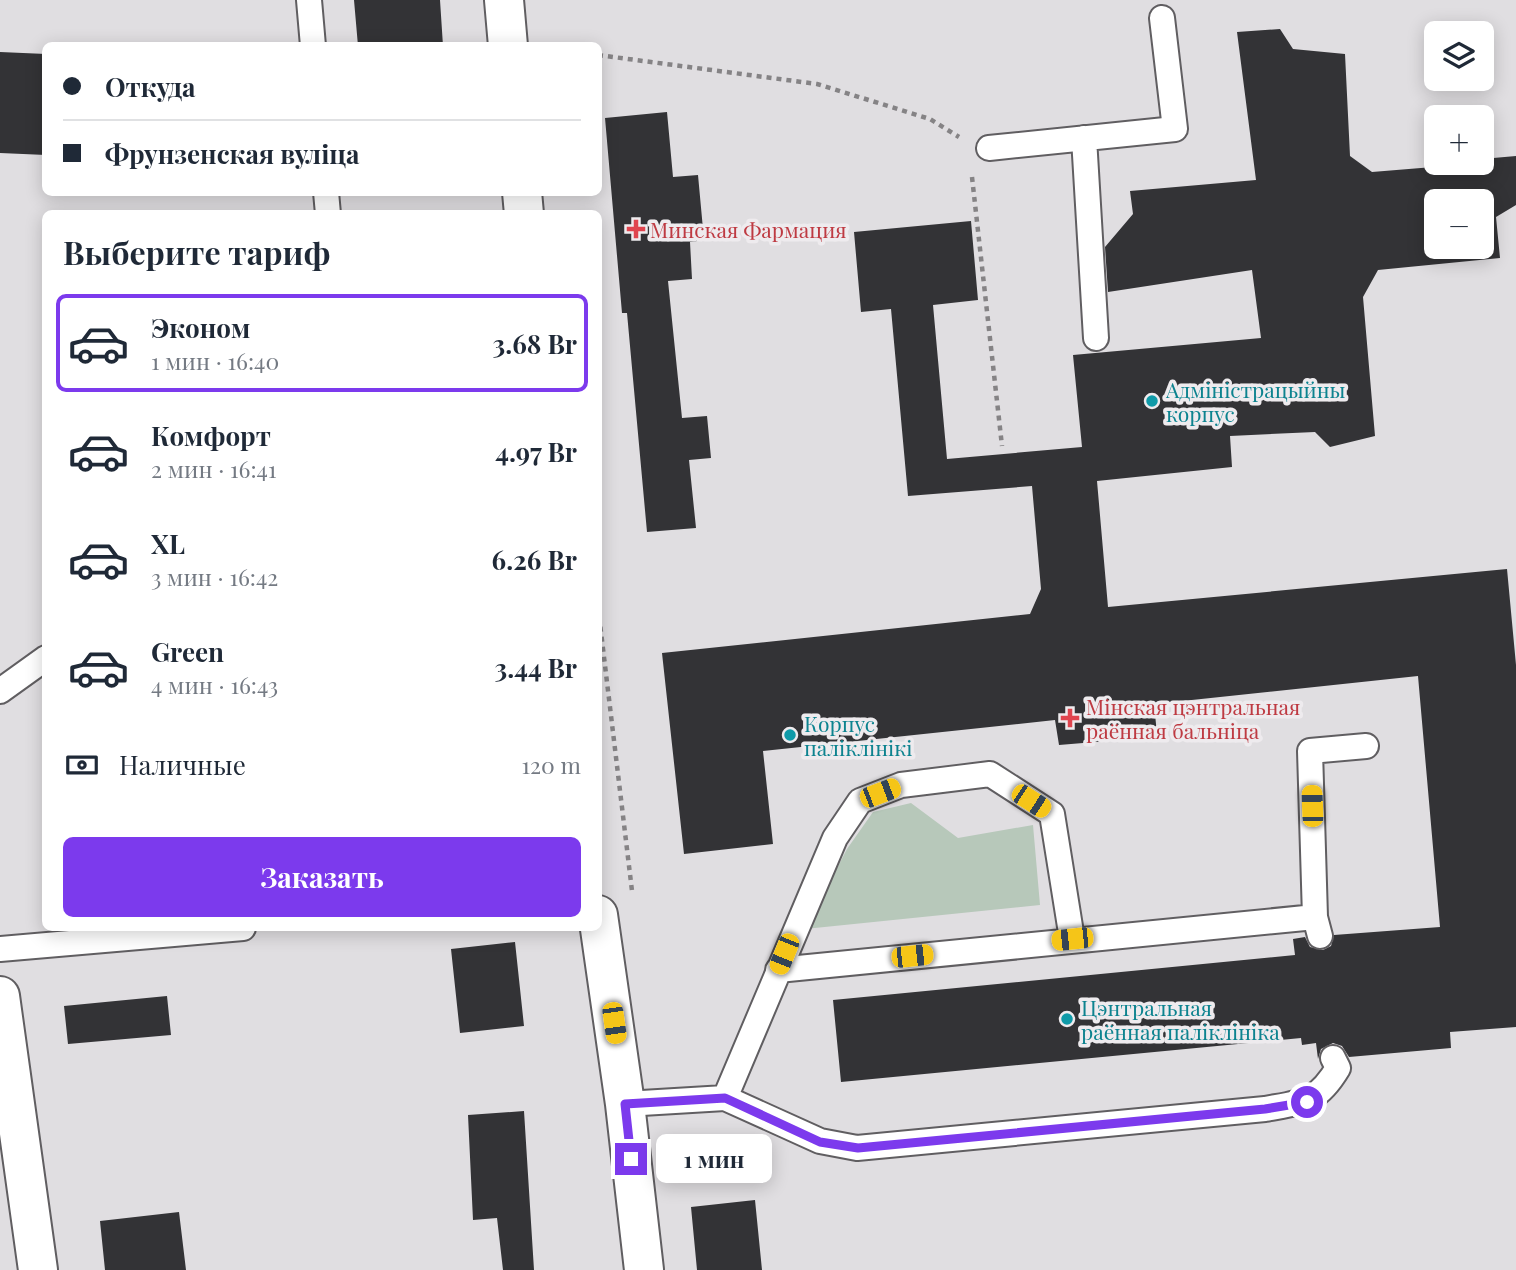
<!DOCTYPE html>
<html lang="ru">
<meta charset="utf-8">
<style>
body{margin:0;font-family:"Playfair Display",serif;background:#f6f6f7;color:#1f2937;height:100vh;display:flex;flex-direction:column;font-size:26px;white-space:nowrap}
*{box-sizing:border-box;margin:0}
p{font-size:23px;color:#747a83}
.icon{flex:none;width:38px;height:38px;fill:none;stroke:currentColor;stroke-width:2;stroke-linecap:round;stroke-linejoin:round}
.map{position:relative;flex:1;overflow:hidden}
.panel{position:absolute;left:42px;top:210px;width:560px;height:721px;display:flex;flex-direction:column;background:#fff;border-radius:10px;box-shadow:0 4px 18px #0003}
.panel>*{flex:none}
.banner{position:absolute;left:42px;top:42px;width:560px;height:154px;border-radius:10px;box-shadow:0 4px 18px #0003;display:grid;align-content:center;height:154px;padding:0 21px;background:#fff}
.controls{position:absolute;left:1424px;top:21px;display:grid;gap:14px}
.controls a{display:grid;place-items:center;width:70px;height:70px;border-radius:10px;background:#fff;box-shadow:0 4px 18px #0003;font-size:35px}
.end{position:absolute;width:32px;height:32px;margin:-16px;border:9px solid #7c3aed;background:#fff;box-shadow:0 0 0 4px #fff}
.from{border-radius:50%}
.bubble{position:absolute;height:49px;border-radius:10px;background:#fff;box-shadow:0 4px 18px #0003;font-size:23px;font-weight:700;line-height:49px;text-align:center}
.car{position:absolute;width:21px;height:42px;margin:-21px -10px;border-radius:9px;box-shadow:0 0 5px 2px #0007;background:linear-gradient(#f5c518 24%,#345 0 40%,#f5c518 0 76%,#345 0 86%,#f5c518 0)}
.banner b{display:flex;align-items:center;gap:24px;height:66px;font-size:26px}
.banner b+b{border-top:2px solid #e0e1e3}
.banner i{width:18px;height:18px;background:#1f2937}
ul{padding:0;list-style:none}
li{display:flex;align-items:center;gap:21px;height:98px;margin:0 14px 10px;padding:0 7px;border:4px solid transparent;border-radius:10px}
li div{flex:1}
li b{display:block;font-size:26px}
li em{font-style:normal;font-weight:700}
li.active{border-color:#7c3aed}
li>.icon{width:63px;height:63px;stroke-width:1.5}
h2{padding:0 21px;font-size:32px;line-height:84px}
.pay{display:flex;align-items:center;gap:18px;height:77px;padding:0 21px;font-size:26px}
.pay p{margin-inline-start:auto}
.action{display:flex;gap:14px;margin-top:auto;padding:14px 21px}
.action a{flex:1;height:80px;border-radius:10px;background:#7c3aed;color:#fff;font-size:28px;font-weight:700;line-height:80px;text-align:center}
.map>svg:first-child{display:block}
.green{fill:#b7c8ba}
.building{fill:#333336;fill-rule:evenodd}
.lines{fill:none;stroke-linecap:round;stroke-linejoin:round}
.service-casing{stroke:#605e61;stroke-width:28}
.minor-casing{stroke:#605e61;stroke-width:42}
.path{stroke:#858385;stroke-width:4.5;stroke-dasharray:5 5;stroke-linecap:butt}
.service{stroke:#fff;stroke-width:24}
.minor{stroke:#fff;stroke-width:38}
.route{stroke:#7c3aed;stroke-width:9}
.health-dot{fill:#e0444e;stroke:#eeebee;stroke-width:2.5}
.culture-dot{fill:#0f9aa8;stroke:#eeebee;stroke-width:2.5}
.labels{text-anchor:middle;dominant-baseline:central;stroke-width:7;stroke-linejoin:round;paint-order:stroke}
.health-label{font-size:21px;fill:#be3a42;stroke:#eeebee;text-anchor:start}
.culture-label{font-size:21px;fill:#0d838f;stroke:#eeebee;text-anchor:start}
</style>
<div class="map">
<svg width="1516" height="1270" viewBox="0 0 1516 1270">
<rect width="100%" height="100%" fill="#e0dee1"/>
<path class="green" d="M911 803 958 838 1033 825 1040 905 805 929 847 849 873 812Z"/>
<path class="building" d="M354 0H440L443 46H358Z
M1280 29 1293 49 1345 54 1350 156 1372 172 1482 163V159L1516 156V205L1496 217 1500 258 1378 270 1363 297 1375 436 1330 447 1315 432 1230 436 1232 467 1097 481 1108 607 1507 569 1516 665V1027L1450 1032 1451 1048 1349 1057 1342 1046 1333 1043 1321 1049 1318 1059 1316 1043 1302 1045 1301 1038 841 1082 833 1000 1295 955 1293 939 1305 937 1310 947 1323 950 1331 946 1334 935 1440 927 1418 676 1154 704 1157 734 1107 741 1059 745 1055 720 763 751 773 844 684 854 662 653 1030 614 1041 589 1032 486 908 496 891 309 861 312 854 232 971 221 978 300 933 305 947 459 1082 447 1073 355 1261 338 1252 270 1108 292 1105 247 1133 214 1130 191 1256 180 1237 32ZM1437 201H1482V247H1437Z
M0 52 46 54V155L0 153Z
M667 112 673 177 698 175 704 240 690 242 692 279 668 281 682 418 707 416 711 458 689 460 696 528 647 532 627 313H622L605 118Z
M515 942 524 1026 460 1033 451 949Z
M167 996 171 1035 68 1044 64 1006Z
M524 1111 534 1270H503L497 1218 473 1220 468 1115Z
M755 1200 762 1270H697L691 1207Z
M179 1212 186 1270H105L100 1221Z"/>
<g class="lines">
<defs>
<path id="service" d="M309 0 313 46
M1084 138 1096 338
M989 148 1175 129 1162 18
M326 192 328 214
M0 691 46 658
M1320 936 1315 917 1310 751 1366 746
M0 949 243 928
M778 970 1315 917
M725 1098 820 1141 857 1148 1265 1109C1303 1102 1317 1103 1338 1068L1333 1058
M625 1104 725 1098 835 838 860 801 901 785 990 774 1052 814 1072 939"/>
<path id="minor" d="M504 0 508 46
M522 192 524 214
M598 915 625 1104 644 1270
M0 996 38 1270"/>
</defs>
<use href="#service" class="service-casing"/>
<use href="#minor" class="minor-casing"/>
<path class="path" d="M598 55 817 84 930 119 959 137
M972 177 1002 446
M598 607 632 891"/>
<use href="#service" class="service"/>
<use href="#minor" class="minor"/>
</g>
<g class="lines">
<path class="route" d="M631 1159 625 1104 725 1098 820 1142 858 1148 1265 1109 1307 1102"/>
</g>
<g class="health-dot">
<path d="M632.5 218.5h7v7h7v7h-7v7h-7v-7h-7v-7h7z"/>
<path d="M1066.5 707.5h7v7h7v7h-7v7h-7v-7h-7v-7h7z"/>
</g>
<g class="culture-dot">
<circle cx="1152" cy="401" r="7"/>
<circle cx="790" cy="735" r="7"/>
<circle cx="1067" cy="1019" r="7"/>
</g>
<g class="labels">
<g class="health-label">
<text x="650" y="229">Минская Фармация</text>
<text x="1086" y="706">Мінская цэнтральная<tspan x="1086" dy="24">раённая бальніца</tspan></text>
</g>
<g class="culture-label">
<text x="1166" y="389">Адміністрацыйны<tspan x="1166" dy="24">корпус</tspan></text>
<text x="804" y="723">Корпус<tspan x="804" dy="24">паліклінікі</tspan></text>
<text x="1081" y="1007">Цэнтральная<tspan x="1081" dy="24">раённая паліклініка</tspan></text>
</g>
</g>
</svg>
<div class="controls">
<a><svg class="icon" aria-label="layers" viewBox="0 0 24 24"><path d="M12 4l9 5-9 5-9-5zM3 14l9 5 9-5"/></svg></a>
<a>+</a>
<a>−</a>
</div>
<i class="end from" style="left:1307px;top:1102px"></i>
<i class="end" style="left:631px;top:1159px"></i>
<div class="bubble" style="left:656px;top:1134px;width:116px">1 мин</div>
<i class="car" style="left:880px;top:793px;rotate:69deg"></i>
<i class="car" style="left:1031px;top:801px;rotate:123deg"></i>
<i class="car" style="left:1312px;top:806px;rotate:358deg"></i>
<i class="car" style="left:1072px;top:939px;rotate:264deg"></i>
<i class="car" style="left:784px;top:954px;rotate:202deg"></i>
<i class="car" style="left:912px;top:956px;rotate:84deg"></i>
<i class="car" style="left:614px;top:1023px;rotate:172deg"></i>
<div class="banner">
<b><i class="from"></i>Откуда</b>
<b><i></i>Фрунзенская вуліца</b>
</div>
<section class="panel">
<h2>Выберите тариф</h2>
<ul>
<li class="active"><svg class="icon" aria-label="car" viewBox="0 0 24 24"><path d="M5 17H2v-5l4-1 3-4h7l3 4 3 1v5h-3M9 17h6M6 11h13"/><circle cx="7" cy="17" r="2"/><circle cx="17" cy="17" r="2"/></svg><div><b>Эконом</b><p>1 мин · 16:40</p></div><em>3.68 Br</em></li>
<li><svg class="icon" aria-label="car" viewBox="0 0 24 24"><path d="M5 17H2v-5l4-1 3-4h7l3 4 3 1v5h-3M9 17h6M6 11h13"/><circle cx="7" cy="17" r="2"/><circle cx="17" cy="17" r="2"/></svg><div><b>Комфорт</b><p>2 мин · 16:41</p></div><em>4.97 Br</em></li>
<li><svg class="icon" aria-label="car" viewBox="0 0 24 24"><path d="M5 17H2v-5l4-1 3-4h7l3 4 3 1v5h-3M9 17h6M6 11h13"/><circle cx="7" cy="17" r="2"/><circle cx="17" cy="17" r="2"/></svg><div><b>XL</b><p>3 мин · 16:42</p></div><em>6.26 Br</em></li>
<li><svg class="icon" aria-label="car" viewBox="0 0 24 24"><path d="M5 17H2v-5l4-1 3-4h7l3 4 3 1v5h-3M9 17h6M6 11h13"/><circle cx="7" cy="17" r="2"/><circle cx="17" cy="17" r="2"/></svg><div><b>Green</b><p>4 мин · 16:43</p></div><em>3.44 Br</em></li>
</ul>
<div class="pay"><svg class="icon" aria-label="cash" viewBox="0 0 24 24"><path d="M3 7h18v10H3z"/><circle cx="12" cy="12" r="2"/></svg>Наличные<p>120 m</p></div>
<div class="action"><a>Заказать</a></div>
</section>
</div>
